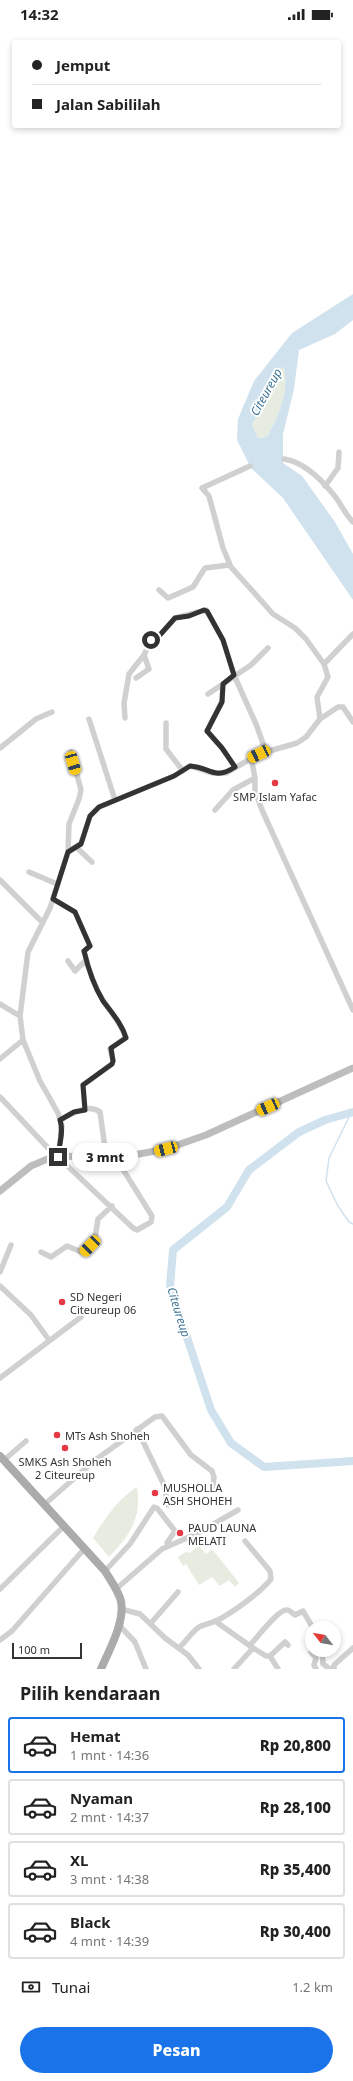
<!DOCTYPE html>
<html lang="id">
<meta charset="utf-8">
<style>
body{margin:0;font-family:"Noto Sans",sans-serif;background:#f2f2f2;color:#222;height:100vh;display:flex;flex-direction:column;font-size:15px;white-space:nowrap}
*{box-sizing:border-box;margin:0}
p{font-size:13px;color:#767676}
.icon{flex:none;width:22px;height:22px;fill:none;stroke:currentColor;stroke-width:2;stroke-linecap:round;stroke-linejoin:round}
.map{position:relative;height:1641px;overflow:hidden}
.details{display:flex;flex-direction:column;background:#fff;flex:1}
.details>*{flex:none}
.guide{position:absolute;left:12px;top:12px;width:329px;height:88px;border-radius:4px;box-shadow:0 2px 6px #0003;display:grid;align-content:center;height:88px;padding:0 20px;background:#fff}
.needle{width:26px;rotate:301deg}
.fabs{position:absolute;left:305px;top:1593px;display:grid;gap:8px}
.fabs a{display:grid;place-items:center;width:36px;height:36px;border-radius:50%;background:#fff;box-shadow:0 2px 6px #0003;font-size:20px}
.scale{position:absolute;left:12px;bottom:10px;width:70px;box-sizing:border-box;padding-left:4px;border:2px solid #333;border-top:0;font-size:11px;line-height:14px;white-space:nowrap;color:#333;-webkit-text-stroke:3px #fff;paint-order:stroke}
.end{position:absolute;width:18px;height:18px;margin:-9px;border:5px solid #333;background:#fff;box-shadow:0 0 0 2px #fff}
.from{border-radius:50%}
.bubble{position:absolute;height:28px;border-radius:14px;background:#fff;box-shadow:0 2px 6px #0003;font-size:13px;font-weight:800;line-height:28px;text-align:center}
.car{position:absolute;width:12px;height:24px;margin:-12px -6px;border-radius:5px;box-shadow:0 0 3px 1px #0007;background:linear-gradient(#f5c518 24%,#345 0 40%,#f5c518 0 76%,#345 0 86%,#f5c518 0)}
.guide b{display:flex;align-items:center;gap:14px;height:38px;font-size:15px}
.guide b+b{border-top:1px solid #e0e0e0}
.guide i{width:10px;height:10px;background:#222}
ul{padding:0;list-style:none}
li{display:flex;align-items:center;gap:12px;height:56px;margin:0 8px 6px;padding:0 12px;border:2px solid #e0e0e0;border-radius:4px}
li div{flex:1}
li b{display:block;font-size:15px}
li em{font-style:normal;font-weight:800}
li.active{border-color:#1a73e8}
li>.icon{width:36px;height:36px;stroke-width:1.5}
h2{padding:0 20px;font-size:18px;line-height:48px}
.pay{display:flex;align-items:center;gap:10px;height:44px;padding:0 20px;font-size:15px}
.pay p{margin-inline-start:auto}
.primary-button{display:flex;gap:8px;margin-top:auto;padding:8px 20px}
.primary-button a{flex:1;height:46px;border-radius:24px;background:#1a73e8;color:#fff;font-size:16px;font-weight:800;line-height:46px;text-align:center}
.status{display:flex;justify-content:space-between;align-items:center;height:28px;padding:0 20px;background:#fff;direction:ltr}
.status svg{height:11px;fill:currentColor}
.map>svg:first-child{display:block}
.green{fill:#e6ecdf}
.water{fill:#cfe2ee;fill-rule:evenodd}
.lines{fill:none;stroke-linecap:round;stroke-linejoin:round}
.stream{stroke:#cfe2ee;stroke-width:1.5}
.river{stroke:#cfe2ee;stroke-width:8}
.street{stroke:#d0d0d0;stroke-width:5.5}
.secondary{stroke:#bdbdbd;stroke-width:7}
.primary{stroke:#ababab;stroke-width:8}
.route{stroke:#333;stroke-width:5}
.poi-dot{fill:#e63946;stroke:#fff;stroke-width:1.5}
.labels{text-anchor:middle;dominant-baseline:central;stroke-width:4;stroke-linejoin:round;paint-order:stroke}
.poi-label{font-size:11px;fill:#333;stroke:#fff;text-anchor:start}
.water-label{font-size:12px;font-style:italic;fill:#3f7597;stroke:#fff}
</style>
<div class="status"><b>14:32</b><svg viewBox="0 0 49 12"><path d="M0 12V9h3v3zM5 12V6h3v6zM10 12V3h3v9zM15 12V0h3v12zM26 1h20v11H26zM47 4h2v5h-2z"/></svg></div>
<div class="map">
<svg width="353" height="1641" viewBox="0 0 353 1641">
<rect width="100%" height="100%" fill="#fff"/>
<path class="green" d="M282 339H284C289 365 279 387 267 409L258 410 252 397Z
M137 1459C142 1490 130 1507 109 1529L93 1510C105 1490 118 1471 137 1459Z
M199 1518 206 1526 212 1521 239 1555 235 1559 229 1552 220 1558 212 1549 199 1557 186 1536 183 1538 178 1529 186 1524 189 1525Z"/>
<path class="water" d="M353 266V292L335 306 299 322 294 361 283 406V435L302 448 335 494 353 526V572L283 470 251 440 237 412 238 391 254 353 292 305ZM282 339H284C289 365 279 387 267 409L258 410 252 397Z"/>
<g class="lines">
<path class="stream" d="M351 1085 329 1130 326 1153 338 1178 349 1194 353 1196"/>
<path class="river" d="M353 1084 325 1092 299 1104 249 1142 227 1179 173 1222 170 1258 211 1382 231 1415 264 1439 353 1433"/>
<path class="street" d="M284 431C304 434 320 450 333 466 341 475 344 485 353 494
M325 458 338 440 339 424
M159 562 168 570 193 559 205 540 229 537
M324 636 353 606
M136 650 149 641 144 627
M223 656 222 673 207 703 222 720 235 739
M208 666 251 637 268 620
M125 690 124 675 129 646 144 627 151 612 159 608 175 590 206 582 223 612 234 647 256 696 266 724
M89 691 115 772
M320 691 338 679H343L353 694
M166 695V721L183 743
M0 720 36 691 52 684
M251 729 255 750V763L262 782 353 982
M215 782 233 762 255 750
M76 819 92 834
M68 824 69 796 79 771 81 762 71 724
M29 844 57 856
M0 852 42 894
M53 871 75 884 90 918 84 923C88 940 94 958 103 972 111 984 120 995 126 1009L110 1021 113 1033 112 1036 83 1057 85 1082
M68 933 75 943 86 932
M0 976 20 988
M0 1031 23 1012
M0 1069 48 1120 58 1126
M60 1092C71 1086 88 1075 100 1084L106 1127
M114 1127 152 1188 151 1194 137 1202 133 1200 58 1129 62 1098 58 1085 40 1053 23 1012 20 988 28 924 50 880 68 824 81 815 90 788 99 779 174 748 190 738 212 745H226L259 726 297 715 306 709 320 691 317 669 328 649 324 636 306 611 295 600 273 586 231 539 223 520 209 468 202 460 250 438
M41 1224 51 1229 67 1218 84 1225 95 1210 98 1191 112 1178
M0 1244 11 1217
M0 1258 31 1287 49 1312
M0 1350 81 1289
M137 1401 164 1457 168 1477
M4 1432 26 1413
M45 1476 94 1433 155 1389 162 1388 191 1427 212 1443 214 1449 213 1458
M105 1543 130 1516 154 1479 157 1480 175 1503 167 1515 169 1517
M0 1561 64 1498
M116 1561 162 1521 198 1505 238 1482
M121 1581 140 1586 165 1610 188 1627 199 1641
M215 1593 253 1620 234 1641
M151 1595 178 1564
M118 1596 135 1614 146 1641
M0 1612 12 1603 85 1520
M250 1617C256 1611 279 1580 287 1582 290 1582 293 1586 295 1587L303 1583 313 1600
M180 1619C186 1613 192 1604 199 1599 205 1596 211 1595 216 1593 232 1585 260 1565 271 1551L270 1543 245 1513
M253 1620 266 1628H270
M322 1622 323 1636 330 1641
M311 1624 316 1630 314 1637 316 1641
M278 1641 270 1628 285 1614 288 1617
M334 1641V1637L353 1620"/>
<path class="secondary" d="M0 1163 31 1138 52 1129 139 1126 166 1121 206 1107 353 1040"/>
<path class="primary" d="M0 1428 105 1543C111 1553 118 1562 121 1573 125 1595 109 1622 101 1641"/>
</g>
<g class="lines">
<path class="route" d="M58 1129C59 1117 64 1104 60 1092L74 1084 85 1082 83 1057 112 1036 113 1033 111 1020 126 1010C122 996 112 985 103 973 94 958 88 940 84 923L90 918 75 884 53 871 68 824 81 816 90 788 99 779 174 748 190 738C210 739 214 753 235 739L222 720 207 703 222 674 223 656 234 647 223 612 207 583 204 582 189 588 175 590 159 608 151 612"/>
</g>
<g class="poi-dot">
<circle cx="275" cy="755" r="4"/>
<circle cx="62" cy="1274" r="4"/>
<circle cx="57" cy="1407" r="4"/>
<circle cx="65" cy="1420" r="4"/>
<circle cx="155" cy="1465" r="4"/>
<circle cx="180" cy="1505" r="4"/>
</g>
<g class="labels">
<g class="poi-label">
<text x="275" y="768" text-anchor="middle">SMP Islam Yafac</text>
<text x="70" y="1268">SD Negeri<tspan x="70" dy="13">Citeureup 06</tspan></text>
<text x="65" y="1407">MTs Ash Shoheh</text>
<text x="65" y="1433" text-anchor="middle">SMKS Ash Shoheh<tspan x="65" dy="13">2 Citeureup</tspan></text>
<text x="163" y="1459">MUSHOLLA<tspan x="163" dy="13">ASH SHOHEH</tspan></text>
<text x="188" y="1499">PAUD LAUNA<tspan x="188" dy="13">MELATI</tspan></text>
</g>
<g class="water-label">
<text transform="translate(266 364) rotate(-61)">Citeureup</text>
<text transform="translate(179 1284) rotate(73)">Citeureup</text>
</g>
</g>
</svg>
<div class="fabs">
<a><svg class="needle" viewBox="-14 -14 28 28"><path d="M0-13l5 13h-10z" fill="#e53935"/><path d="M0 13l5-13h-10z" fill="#767676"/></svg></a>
</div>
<div class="scale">100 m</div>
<i class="end from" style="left:151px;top:612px"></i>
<i class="end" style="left:58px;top:1129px"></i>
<div class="bubble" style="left:72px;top:1115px;width:66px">3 mnt</div>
<i class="car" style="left:259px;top:726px;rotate:245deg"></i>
<i class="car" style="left:73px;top:735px;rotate:164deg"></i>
<i class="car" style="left:268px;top:1079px;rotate:246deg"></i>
<i class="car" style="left:166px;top:1121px;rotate:255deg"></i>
<i class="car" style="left:90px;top:1218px;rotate:224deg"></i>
<div class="guide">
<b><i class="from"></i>Jemput</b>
<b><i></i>Jalan Sabililah</b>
</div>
</div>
<section class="details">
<h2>Pilih kendaraan</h2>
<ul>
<li class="active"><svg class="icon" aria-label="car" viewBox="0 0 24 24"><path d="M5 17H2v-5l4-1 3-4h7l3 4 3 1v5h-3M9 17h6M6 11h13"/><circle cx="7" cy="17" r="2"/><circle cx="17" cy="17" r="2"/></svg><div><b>Hemat</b><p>1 mnt · 14:36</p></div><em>Rp 20,800</em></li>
<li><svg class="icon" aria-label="car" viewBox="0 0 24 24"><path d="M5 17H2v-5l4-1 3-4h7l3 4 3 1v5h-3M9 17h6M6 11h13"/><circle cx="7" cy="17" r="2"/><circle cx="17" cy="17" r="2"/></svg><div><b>Nyaman</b><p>2 mnt · 14:37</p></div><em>Rp 28,100</em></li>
<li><svg class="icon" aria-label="car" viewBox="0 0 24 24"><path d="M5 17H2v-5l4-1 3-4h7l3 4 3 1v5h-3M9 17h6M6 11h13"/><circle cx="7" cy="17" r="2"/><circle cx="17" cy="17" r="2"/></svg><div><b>XL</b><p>3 mnt · 14:38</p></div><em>Rp 35,400</em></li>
<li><svg class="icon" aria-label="car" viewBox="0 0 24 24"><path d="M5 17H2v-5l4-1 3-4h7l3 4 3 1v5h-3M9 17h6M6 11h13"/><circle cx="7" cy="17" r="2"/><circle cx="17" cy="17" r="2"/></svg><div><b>Black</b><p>4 mnt · 14:39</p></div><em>Rp 30,400</em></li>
</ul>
<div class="pay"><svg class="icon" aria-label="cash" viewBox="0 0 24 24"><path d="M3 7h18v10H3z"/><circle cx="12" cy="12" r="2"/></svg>Tunai<p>1.2 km</p></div>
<div class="primary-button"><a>Pesan</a></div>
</section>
